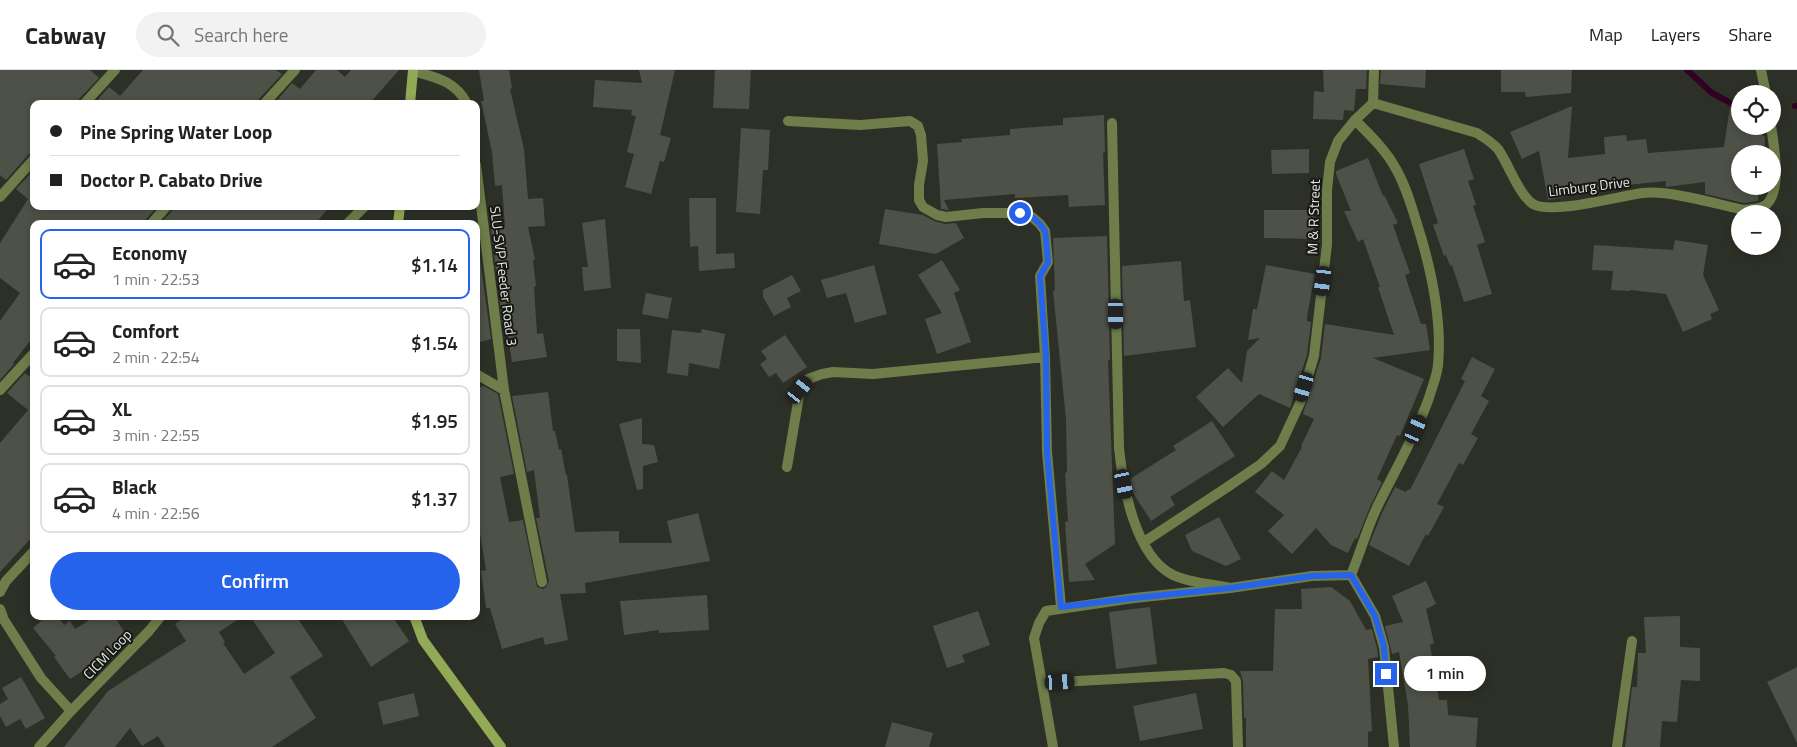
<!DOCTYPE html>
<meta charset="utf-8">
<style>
body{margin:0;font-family:"Titillium Web",sans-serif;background:#f2f2f2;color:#222;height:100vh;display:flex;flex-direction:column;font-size:19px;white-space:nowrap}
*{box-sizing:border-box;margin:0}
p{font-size:16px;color:#767676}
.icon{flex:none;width:28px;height:28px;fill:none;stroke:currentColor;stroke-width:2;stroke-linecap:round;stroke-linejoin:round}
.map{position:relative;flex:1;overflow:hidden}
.sheet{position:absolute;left:30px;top:150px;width:450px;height:400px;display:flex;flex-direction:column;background:#fff;border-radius:10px;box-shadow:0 2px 8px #0003}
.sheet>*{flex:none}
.top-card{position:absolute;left:30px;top:30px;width:450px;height:110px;border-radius:10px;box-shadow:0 2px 8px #0003;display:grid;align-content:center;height:110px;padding:0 20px;background:#fff}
.tools{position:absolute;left:1731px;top:15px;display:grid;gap:10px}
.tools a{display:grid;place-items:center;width:50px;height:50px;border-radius:50%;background:#fff;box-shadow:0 2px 8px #0003;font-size:25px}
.end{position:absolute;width:22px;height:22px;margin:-11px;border:6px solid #2563eb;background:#fff;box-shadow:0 0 0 2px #fff}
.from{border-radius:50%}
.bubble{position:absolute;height:35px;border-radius:18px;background:#fff;box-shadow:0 2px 8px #0003;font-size:16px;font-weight:600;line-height:35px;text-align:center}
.car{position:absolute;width:15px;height:30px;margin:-15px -8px;border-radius:6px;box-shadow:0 0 4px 1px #0007;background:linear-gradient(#222 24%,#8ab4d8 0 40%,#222 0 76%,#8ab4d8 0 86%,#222 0)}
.top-card b{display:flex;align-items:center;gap:18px;height:48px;font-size:19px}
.top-card b+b{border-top:1px solid #e0e0e0}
.top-card i{width:12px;height:12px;background:#222}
ul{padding:9px 0 0;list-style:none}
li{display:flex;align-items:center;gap:15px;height:70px;margin:0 10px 8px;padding:0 10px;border:2px solid #e0e0e0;border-radius:10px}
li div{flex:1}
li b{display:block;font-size:19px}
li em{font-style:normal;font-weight:600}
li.on{border-color:#2563eb}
li>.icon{width:45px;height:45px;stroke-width:1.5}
.action{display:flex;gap:10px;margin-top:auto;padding:10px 20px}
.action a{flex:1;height:58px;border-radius:30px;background:#2563eb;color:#fff;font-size:20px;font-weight:600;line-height:58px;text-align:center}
header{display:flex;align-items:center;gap:30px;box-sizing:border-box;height:70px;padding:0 25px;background:#fff;border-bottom:1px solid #e0e0e0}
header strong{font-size:24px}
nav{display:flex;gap:28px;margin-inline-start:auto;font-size:18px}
.search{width:350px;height:45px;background:#f2f2f2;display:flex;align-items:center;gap:12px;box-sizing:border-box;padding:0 18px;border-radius:28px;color:#767676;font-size:19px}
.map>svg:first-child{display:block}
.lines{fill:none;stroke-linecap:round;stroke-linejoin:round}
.stream{stroke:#2f0224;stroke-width:6}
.building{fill:#4e5147}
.minor{stroke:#6e7d4a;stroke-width:10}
.secondary{stroke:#92a956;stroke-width:10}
.route{stroke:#2563eb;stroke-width:6}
.labels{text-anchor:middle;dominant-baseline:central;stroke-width:4;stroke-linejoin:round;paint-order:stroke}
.street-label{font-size:14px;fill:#e5e7e1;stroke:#161713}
</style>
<header>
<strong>Cabway</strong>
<div class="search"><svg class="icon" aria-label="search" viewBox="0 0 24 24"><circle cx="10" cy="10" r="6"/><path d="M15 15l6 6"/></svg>Search here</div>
<nav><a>Map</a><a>Layers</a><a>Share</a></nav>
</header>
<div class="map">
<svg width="1797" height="677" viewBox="0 0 1797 677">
<rect width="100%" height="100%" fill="#2d3026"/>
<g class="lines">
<path class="stream" d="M1687 0 1712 23 1740 38
M1795 36H1797"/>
</g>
<path class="building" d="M0 0H90L99 8 79 29 77 34H34V82L29 84 6 110 0 105Z
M143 0H276L282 4 259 29 257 34H94L109 17 120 26Z
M316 0H337L345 7 351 0H399L369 34H274L292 13 300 19Z
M479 0H509L512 18 510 19 524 79 528 129 543 128 545 156 528 157 535 190H533L536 216 534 217 537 264 543 263 547 287 512 292 508 266H504L491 159 505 157 502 115 495 116 492 82 481 31H484Z
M639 0H675L660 65 671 68 664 92 660 91 651 124 625 117 634 84 627 82 636 46 631 45 632 40 593 37 595 10 642 13Z
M715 0H751L749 39 713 38Z
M1323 0H1367L1366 19H1356L1354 41 1344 40 1343 50 1313 49 1314 21 1324 22Z
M1381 0H1426L1425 18 1380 14Z
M1501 0H1572L1571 23 1526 27 1525 22H1501Z
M1572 36 1568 88 1605 84 1604 67 1626 65 1627 71 1646 69 1648 83 1724 77 1730 37 1740 38V56H1751L1765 67 1764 84H1740V116H1759L1758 131 1744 133 1705 124V112L1666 117V111L1607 117V119L1578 122V124L1548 130 1539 81 1522 89 1510 62Z
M1104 45 1105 82 1103 83 1105 135 1069 137 1068 125 1015 128V124L944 130 949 140 941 139 937 74 962 72 961 69 1010 65V59L1063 55V48Z
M741 58 770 60 768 100H763L760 144 736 142Z
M1309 79V103L1272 104 1271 80Z
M1464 79 1474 109 1468 111 1476 135 1473 136 1485 172 1477 175 1492 224 1464 232 1452 195 1450 196 1446 185 1444 186 1433 155 1438 153 1419 94Z
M1368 88 1383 126 1384 125 1398 153 1393 155 1410 203 1405 205 1421 254H1426L1430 280 1373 288 1424 309 1400 366 1397 365 1377 409 1382 412 1370 437 1357 469 1355 468 1348 483 1331 475 1316 458 1292 484 1268 461 1284 445 1255 422 1272 401 1284 410 1302 377 1301 376 1314 349 1303 344 1321 288 1325 254 1394 265 1378 217H1380L1363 169 1358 172 1344 141H1351L1336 104V101Z
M34 100V136H158L146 149 144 154H34V266L13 293 14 294 0 310V251L20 223 0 208V173L28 129 16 119Z
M689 128H716V184L734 183 735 198 699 201 698 176 690 177Z
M174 136H330L315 154H160L172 141Z
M885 139 923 145 934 151 945 154 956 153 964 168 936 184 879 174Z
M1264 140H1314V169L1264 168Z
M605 149 611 218 584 221 582 197H588L582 153Z
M476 160 491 269 476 273Z
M1107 166 1110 290H1108L1115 474 1085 494 1095 510 1069 512 1065 452 1068 451 1065 403 1067 402 1066 349 1053 221 1055 220 1053 168Z
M1675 170 1708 175 1703 205 1719 240 1710 244 1712 249 1683 262 1666 224 1630 220V221L1611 220 1613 201 1592 200 1594 175 1673 180Z
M942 190 960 220 954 223 971 272 937 284 925 249 942 243 918 205Z
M1181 191 1184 231 1190 230 1196 277 1124 286 1122 196Z
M874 195 887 244 855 253 846 223 827 228 821 210Z
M1266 195 1315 204 1307 246V251L1311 252 1307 285 1290 338 1259 324 1223 357 1196 327 1228 298 1242 313 1247 281 1260 268 1248 270 1253 239H1257Z
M792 205 801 221 787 228 791 237 774 246 763 227V220Z
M646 223 672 228 668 249 642 244Z
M617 259H640L641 293 617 291Z
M702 259 725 264 719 299 689 293 688 306 667 303 672 260 701 263Z
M785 265 807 297 783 313 776 303 769 307 760 294 767 289 761 281Z
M1472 287 1495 299 1481 326 1489 331 1471 364 1478 368 1463 395 1459 393 1437 434 1444 437 1428 466 1426 464 1409 496 1369 475 1382 443 1395 417 1406 422 1408 419 1410 420 1465 311 1461 309Z
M25 303 34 310V465L0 502V373L28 340 7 323Z
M484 316 498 324 514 404 500 407 509 452 523 450 537 517 543 519 546 517 549 511 536 448H540L534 400 527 402 512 326 548 322 553 361H555L559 380 561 379 566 405H567L575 462 619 461V473H672L667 451 698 443 710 491 585 513 586 523 560 524 568 570 545 575 543 567 502 579 490 538H486L481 501 486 500 476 439V318Z
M642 348V374L654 375 658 392 643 396V419L637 420 619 354Z
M1212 351 1235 386 1170 427 1175 435 1151 451 1133 423 1130 409 1176 380 1173 376Z
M1219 447 1241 489 1226 496 1192 481 1185 465Z
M1426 511 1436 534 1426 539 1434 573 1430 575 1439 630H1447L1448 645 1478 648 1476 677H1410L1408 635 1399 582 1392 584 1385 556 1403 552 1392 526Z
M1331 517 1350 531 1366 560 1372 559 1377 578 1378 587 1368 589 1372 661 1368 662V677H1246V648H1244L1243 611 1240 601H1273L1275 539H1302L1301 519Z
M707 525 709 560 659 563V560L624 565 620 531Z
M1150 537 1157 594 1116 599 1109 542Z
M978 541 990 575 962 585 965 592 947 598 933 556Z
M47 546H57L64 555 70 551 75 559 96 546H114L130 571 70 609 54 587 56 586 33 558Z
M187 546H243L219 562 225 572 223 573 244 604 275 583 250 546H296L323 586 290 607 316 648 272 677H165L158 666 142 676 130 658 115 677H64L108 621 186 571 175 554Z
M340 546H392L409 571 371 597Z
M1680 546V577L1700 578V611L1681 610 1677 652 1662 651 1660 677H1625L1632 617H1637L1638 583H1646L1644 547Z
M1797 597V673L1767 612Z
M21 607 45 648 26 659 20 649 6 657 0 646V634L8 629 2 618Z
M414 623 419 646 383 655 378 632Z
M1196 623 1203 659 1140 671 1133 636Z
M892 652 933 663 929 677H885Z"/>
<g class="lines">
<path class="minor" d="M1761 0 1766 24
M413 1C435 7 456 11 467 34
M1373 33 1477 63C1485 68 1492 72 1498 79 1508 93 1519 125 1533 134 1551 145 1619 126 1643 123 1670 120 1716 134 1744 140 1751 139 1762 139 1767 134 1782 119 1774 76 1771 56
M84 34 115 0
M264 34 295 0
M788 51 860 55 910 51 918 56 921 65 923 91 919 115V130L923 137 937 145 946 147 983 143H1021L1032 147 1040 154 1045 161 1048 192 1040 206 1045 287 1047 382 1061 537
M1112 53 1119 378C1123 417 1135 486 1173 505 1190 513 1212 514 1230 518
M476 95 504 320 542 512
M0 127 34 89
M151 154 167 136
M347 154 365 136
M476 304 504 320
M0 320 34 283
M787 397 800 320 808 309 822 304 833 302 873 304 1045 287
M1144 472 1229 416 1261 394 1280 376 1300 333 1314 286 1327 174V120L1330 92 1338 71 1355 50 1373 33 1374 0
M1351 505C1361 481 1368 454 1380 431 1397 397 1416 364 1429 328 1432 317 1437 306 1438 295 1442 252 1433 208 1421 167 1414 145 1408 120 1396 99 1386 80 1370 65 1355 50
M1351 505 1375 546 1384 577 1394 677
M0 522 6 511 34 481
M0 539 4 550 41 608 71 641
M1042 613 1224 603 1231 605 1236 611 1238 677
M39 677 71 641 149 561 161 546
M1053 677 1034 568 1039 553 1046 541 1134 528 1230 518 1312 506 1351 505
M1617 677 1632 571"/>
<path class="secondary" d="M410 34 413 0
M398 154 400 136
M414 546 423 570 501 677"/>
</g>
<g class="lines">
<path class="route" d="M1020 143 1032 147 1040 154 1045 161 1046 169 1048 192 1040 206 1046 287 1047 382 1061 537 1134 528 1230 518 1312 506 1351 505 1375 546 1384 577 1386 604"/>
</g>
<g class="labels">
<g class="street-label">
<text transform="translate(1589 116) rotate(-7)">Limburg Drive</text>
<text transform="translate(1313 147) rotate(-88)">M &amp; R Street</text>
<text transform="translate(504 206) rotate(83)">SLU-SVP Feeder Road 3</text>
<text transform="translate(107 584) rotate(-46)">CICM Loop</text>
</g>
</g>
</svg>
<div class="tools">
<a><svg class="icon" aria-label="locate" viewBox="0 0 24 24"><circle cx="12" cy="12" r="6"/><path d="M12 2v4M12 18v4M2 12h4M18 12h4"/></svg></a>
<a>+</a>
<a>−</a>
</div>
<i class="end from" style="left:1020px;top:143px"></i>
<i class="end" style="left:1386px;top:604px"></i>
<div class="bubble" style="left:1404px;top:586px;width:82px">1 min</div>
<i class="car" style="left:1323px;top:211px;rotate:187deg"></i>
<i class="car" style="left:1116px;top:244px;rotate:179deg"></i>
<i class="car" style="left:1304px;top:317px;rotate:197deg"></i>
<i class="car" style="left:800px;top:320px;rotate:39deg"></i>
<i class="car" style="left:1416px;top:359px;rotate:24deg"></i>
<i class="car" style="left:1124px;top:414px;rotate:168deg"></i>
<i class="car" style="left:1060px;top:612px;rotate:87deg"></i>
<div class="top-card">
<b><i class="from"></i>Pine Spring Water Loop</b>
<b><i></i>Doctor P. Cabato Drive</b>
</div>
<section class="sheet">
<ul>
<li class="on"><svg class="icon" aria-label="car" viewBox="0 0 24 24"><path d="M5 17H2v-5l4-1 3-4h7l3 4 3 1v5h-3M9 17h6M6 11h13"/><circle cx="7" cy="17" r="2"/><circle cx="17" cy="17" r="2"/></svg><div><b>Economy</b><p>1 min · 22:53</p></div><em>$1.14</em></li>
<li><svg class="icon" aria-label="car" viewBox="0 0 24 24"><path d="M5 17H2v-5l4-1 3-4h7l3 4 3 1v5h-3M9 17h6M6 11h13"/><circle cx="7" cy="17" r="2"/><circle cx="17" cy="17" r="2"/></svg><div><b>Comfort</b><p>2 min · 22:54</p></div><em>$1.54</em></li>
<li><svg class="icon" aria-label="car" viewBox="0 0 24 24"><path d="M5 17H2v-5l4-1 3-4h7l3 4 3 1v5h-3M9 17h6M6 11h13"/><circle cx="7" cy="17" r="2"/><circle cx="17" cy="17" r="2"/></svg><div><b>XL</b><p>3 min · 22:55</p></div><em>$1.95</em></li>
<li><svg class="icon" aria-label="car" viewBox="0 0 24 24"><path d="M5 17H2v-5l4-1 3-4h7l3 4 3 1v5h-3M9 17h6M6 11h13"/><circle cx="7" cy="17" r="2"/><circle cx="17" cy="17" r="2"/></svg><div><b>Black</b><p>4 min · 22:56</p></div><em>$1.37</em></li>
</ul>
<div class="action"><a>Confirm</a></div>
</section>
</div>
